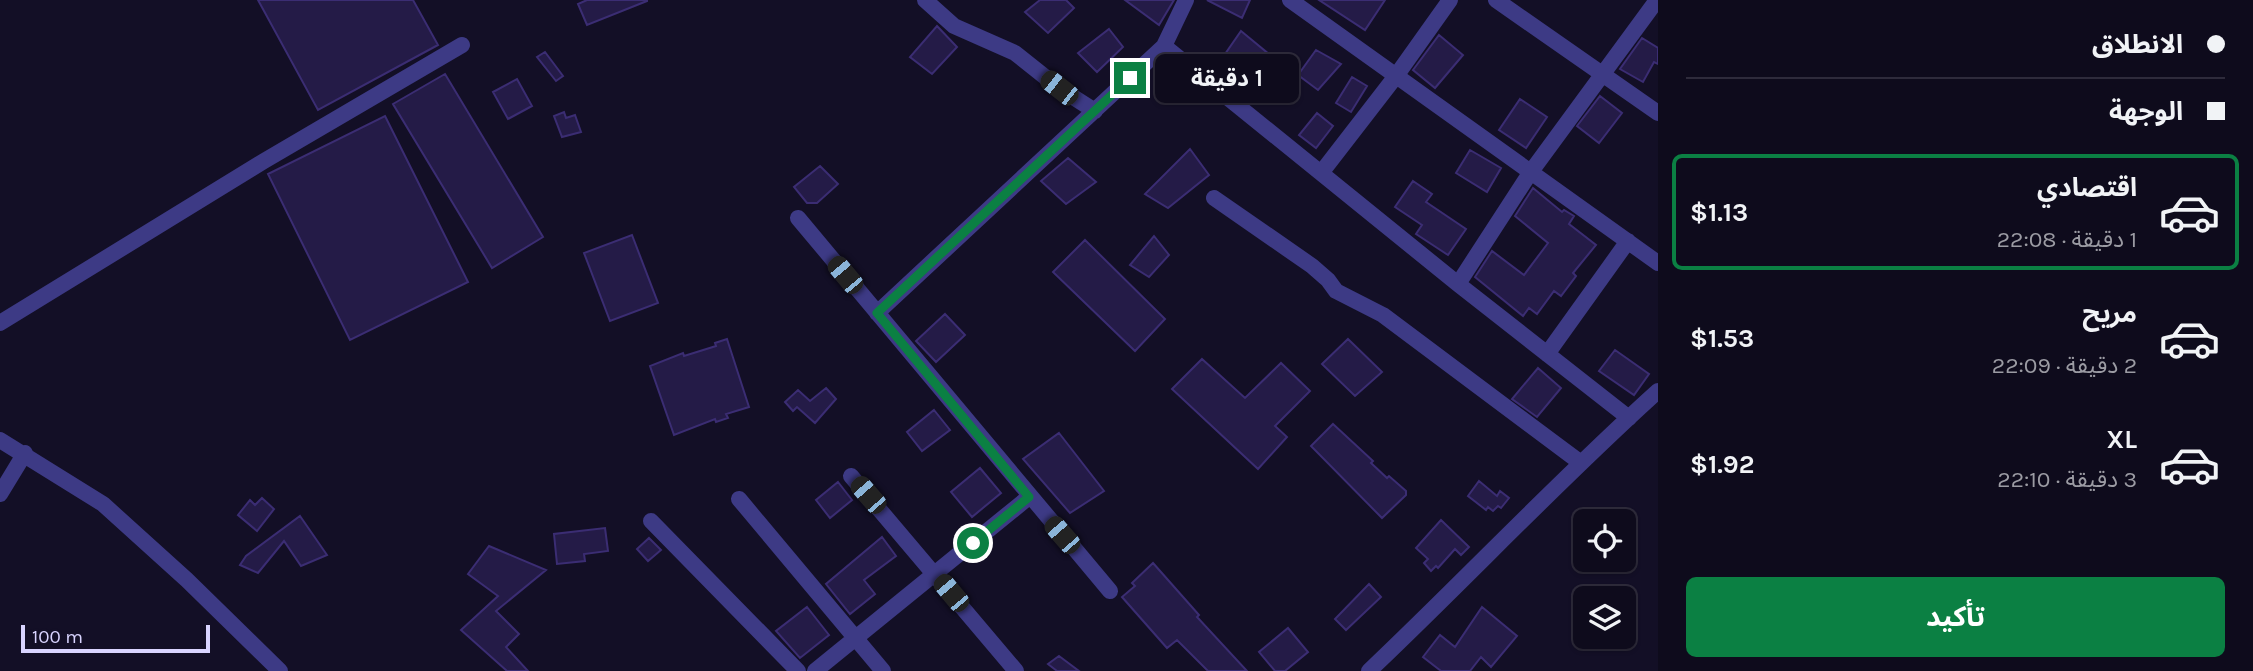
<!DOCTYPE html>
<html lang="ar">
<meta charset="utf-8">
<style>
body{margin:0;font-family:Karla,"Noto Sans Arabic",sans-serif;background:#171425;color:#f1f3f6;direction:rtl;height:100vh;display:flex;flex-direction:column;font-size:26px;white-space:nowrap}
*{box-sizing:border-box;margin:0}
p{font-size:23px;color:#9b9ba3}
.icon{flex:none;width:38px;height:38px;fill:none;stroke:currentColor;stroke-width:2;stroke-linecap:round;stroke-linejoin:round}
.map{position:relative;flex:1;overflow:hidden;direction:ltr}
.drawer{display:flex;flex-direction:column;background:#0e0b1c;width:595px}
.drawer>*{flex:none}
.top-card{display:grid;align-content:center;height:154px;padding:0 28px;background:#0e0b1c}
.controls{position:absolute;left:1573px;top:509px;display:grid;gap:14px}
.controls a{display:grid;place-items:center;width:63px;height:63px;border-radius:10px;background:#0e0b1c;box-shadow:0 2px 5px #0004,0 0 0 2px #2e2b3b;font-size:35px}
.scale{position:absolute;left:21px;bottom:18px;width:189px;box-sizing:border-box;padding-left:7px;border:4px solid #d9d4ff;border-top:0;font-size:19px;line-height:24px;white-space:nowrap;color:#d9d4ff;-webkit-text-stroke:5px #130f26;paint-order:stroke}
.end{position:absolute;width:32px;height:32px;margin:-16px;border:9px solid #0b8043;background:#fff;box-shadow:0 0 0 4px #fff}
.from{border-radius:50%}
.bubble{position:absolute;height:49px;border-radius:10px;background:#0e0b1c;box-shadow:0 2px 5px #0004,0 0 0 2px #2e2b3b;font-size:23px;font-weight:700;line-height:49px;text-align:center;direction:rtl}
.car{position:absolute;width:21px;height:42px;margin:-21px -10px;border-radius:9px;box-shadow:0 0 5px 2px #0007;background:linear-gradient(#222 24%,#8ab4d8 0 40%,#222 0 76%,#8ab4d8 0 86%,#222 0)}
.top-card b{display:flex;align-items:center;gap:24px;height:66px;font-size:26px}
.top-card b+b{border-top:2px solid #2e2b3b}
.top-card i{width:18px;height:18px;background:#f1f3f6}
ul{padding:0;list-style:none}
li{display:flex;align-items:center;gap:21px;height:116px;margin:0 14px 10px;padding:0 14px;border:4px solid transparent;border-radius:10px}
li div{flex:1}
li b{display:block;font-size:26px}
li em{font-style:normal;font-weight:700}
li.current{border-color:#0b8043}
li>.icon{width:63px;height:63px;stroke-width:1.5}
.cta{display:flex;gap:14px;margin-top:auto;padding:14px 28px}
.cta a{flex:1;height:80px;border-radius:10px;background:#0b8043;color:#fff;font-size:28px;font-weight:700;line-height:80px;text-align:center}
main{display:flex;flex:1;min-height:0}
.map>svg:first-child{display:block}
.building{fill:#241b47;stroke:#3b2d73;stroke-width:2}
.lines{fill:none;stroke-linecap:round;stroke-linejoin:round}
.minor{stroke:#3d3a85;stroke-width:16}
.route{stroke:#0b8043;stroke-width:9}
</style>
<main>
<section class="drawer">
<div class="top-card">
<b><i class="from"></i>الانطلاق</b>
<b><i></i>الوجهة</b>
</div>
<ul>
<li class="current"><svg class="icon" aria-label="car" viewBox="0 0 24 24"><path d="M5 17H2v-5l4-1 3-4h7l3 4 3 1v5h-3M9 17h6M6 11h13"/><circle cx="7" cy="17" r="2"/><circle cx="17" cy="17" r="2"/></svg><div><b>اقتصادي</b><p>1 دقيقة · 22:08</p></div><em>$1.13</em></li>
<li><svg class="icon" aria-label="car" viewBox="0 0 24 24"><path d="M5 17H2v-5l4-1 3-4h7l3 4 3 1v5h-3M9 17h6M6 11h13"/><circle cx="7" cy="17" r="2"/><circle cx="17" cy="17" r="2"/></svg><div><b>مريح</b><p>2 دقيقة · 22:09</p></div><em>$1.53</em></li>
<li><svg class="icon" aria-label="car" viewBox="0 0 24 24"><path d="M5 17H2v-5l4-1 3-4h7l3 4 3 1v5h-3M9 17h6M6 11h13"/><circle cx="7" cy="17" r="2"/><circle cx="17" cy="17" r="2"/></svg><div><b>XL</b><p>3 دقيقة · 22:10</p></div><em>$1.92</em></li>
</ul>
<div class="cta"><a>تأكيد</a></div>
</section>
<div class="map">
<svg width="1658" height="671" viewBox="0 0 1658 671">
<rect width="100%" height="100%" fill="#130f26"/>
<path class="building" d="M258 0H413L438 45 318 110Z
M587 0H647V1L587 25 578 4Z
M1040 0H1066L1074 8 1048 33 1025 12Z
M1125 0H1174L1159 25Z
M1207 0H1250L1242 18Z
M1319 0H1385L1365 30Z
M937 26 957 47 932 74 910 57Z
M1109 29 1123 47 1097 72 1078 53Z
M1241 31 1270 55 1242 89 1214 70Z
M1439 35 1463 55 1435 88 1413 70Z
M1642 38 1658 48V64L1654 62 1643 82 1620 69Z
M1316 50 1341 64 1318 90 1298 75Z
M545 52 563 76 556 81 537 57Z
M445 74 543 237 492 268 393 104Z
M1352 77 1367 86 1351 112 1336 103Z
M517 79 532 106 508 119 493 92Z
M1600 96 1622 113 1599 143 1577 126Z
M1520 99 1547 117 1526 148 1499 130Z
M564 112 566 118 575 115 581 132 562 137 554 116Z
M1317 113 1333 126 1316 148 1299 135Z
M385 116 468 282 350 340 268 174Z
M1190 149 1209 175 1168 208 1145 194Z
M1470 150 1501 168 1487 192 1456 173Z
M1068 158 1096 182 1066 204 1041 181Z
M820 166 838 184 817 203H807L794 187Z
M1413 181 1432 194 1426 202 1466 229 1448 255 1416 234 1422 225 1395 207Z
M1533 188 1562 212 1564 210 1574 216 1569 224 1596 245 1573 273 1576 276 1561 296 1554 291 1537 314 1529 308 1523 316 1475 277 1492 251 1524 275 1548 243 1515 216Z
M632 235 658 303 610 321 584 253Z
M1154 236 1169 255 1149 277 1130 265Z
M1085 240 1165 319 1135 351 1053 272Z
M945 314 965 335 936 362 916 341Z
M727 339 749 407 726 414 728 418 716 422 715 419 674 435 650 366 683 353 684 356 716 346 715 343Z
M1348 339 1382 372 1355 396 1322 364Z
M1615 350 1649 374 1634 395 1599 371Z
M1202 359 1245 398 1281 363 1310 391 1275 426 1287 437 1258 469 1172 389Z
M1538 368 1561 388 1537 417 1512 399Z
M826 388 836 399 815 423 797 407 793 411 785 402 798 390 810 401Z
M934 410 950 430 922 451 907 432Z
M1333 424 1373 461 1371 463 1387 478 1389 476 1406 491V495L1382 518 1311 446Z
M1059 433 1104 491 1070 513 1023 459Z
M980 468 1001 493 972 517 951 492Z
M1479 481 1497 496 1500 491 1509 498 1501 508 1498 506 1493 511 1488 507 1486 510 1468 496Z
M838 482 852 500 830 518 816 500Z
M262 498 274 509 257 531 238 515 250 500 255 505Z
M300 516 327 555 301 566 284 541 258 573 240 565 246 556Z
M1441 520 1469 547 1461 555 1455 549 1438 568 1436 566 1431 571 1424 563 1428 559 1416 548Z
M605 528 608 551 584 554 585 561 557 564 554 534Z
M882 537 896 556 864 580 875 594 850 614 826 584Z
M649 538 661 550 648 561 637 549Z
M489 546 546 570 496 611 519 634 506 647 528 671H507L461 630 498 596 468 574Z
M1153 563 1199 615 1197 617 1247 671H1208L1177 640 1167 648 1122 597 1135 586 1132 583Z
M1369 584 1381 597 1346 630 1335 619Z
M807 607 829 635 800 658 776 631Z
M1482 607 1517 636 1491 667 1481 657 1470 671H1441L1423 657 1440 635 1455 647Z
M1288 628 1308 652 1285 671H1275L1259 652Z
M1059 656 1079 671H1057L1048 664Z"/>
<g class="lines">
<path class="minor" d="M925 0 954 26 1015 53 1059 88 1095 111
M1290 0 1658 263
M1496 0 1658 113
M1164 46 1458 284 1629 418
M1321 173 1396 76 1450 0
M1214 198 1312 266 1328 280 1336 291 1383 315 1581 463
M798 218 1110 591
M1458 284 1530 173 1657 0
M877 313 1164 46 1186 0
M0 323 264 161 462 45
M1547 354 1628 241
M0 440 103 504 187 580 280 671
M851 476 1016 671
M0 494 25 453
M739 499 883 671
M651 521 798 671
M815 671 1029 497
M1369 671C1466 579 1558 481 1658 391"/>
</g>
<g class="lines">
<path class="route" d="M973 543 1029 497 877 313 1130 78"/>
</g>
</svg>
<div class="controls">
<a><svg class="icon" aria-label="locate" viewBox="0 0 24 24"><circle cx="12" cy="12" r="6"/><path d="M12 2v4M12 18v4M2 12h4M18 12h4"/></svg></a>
<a><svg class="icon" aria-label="layers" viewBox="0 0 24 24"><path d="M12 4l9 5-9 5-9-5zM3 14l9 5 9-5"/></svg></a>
</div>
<div class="scale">100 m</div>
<i class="end from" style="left:973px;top:543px"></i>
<i class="end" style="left:1130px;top:78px"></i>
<div class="bubble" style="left:1155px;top:54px;width:144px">1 دقيقة</div>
<i class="car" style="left:1059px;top:88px;rotate:308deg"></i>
<i class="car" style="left:845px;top:275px;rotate:320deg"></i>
<i class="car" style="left:868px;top:495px;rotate:319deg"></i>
<i class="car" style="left:1062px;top:535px;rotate:319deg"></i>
<i class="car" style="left:951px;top:593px;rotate:320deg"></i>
</div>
</main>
